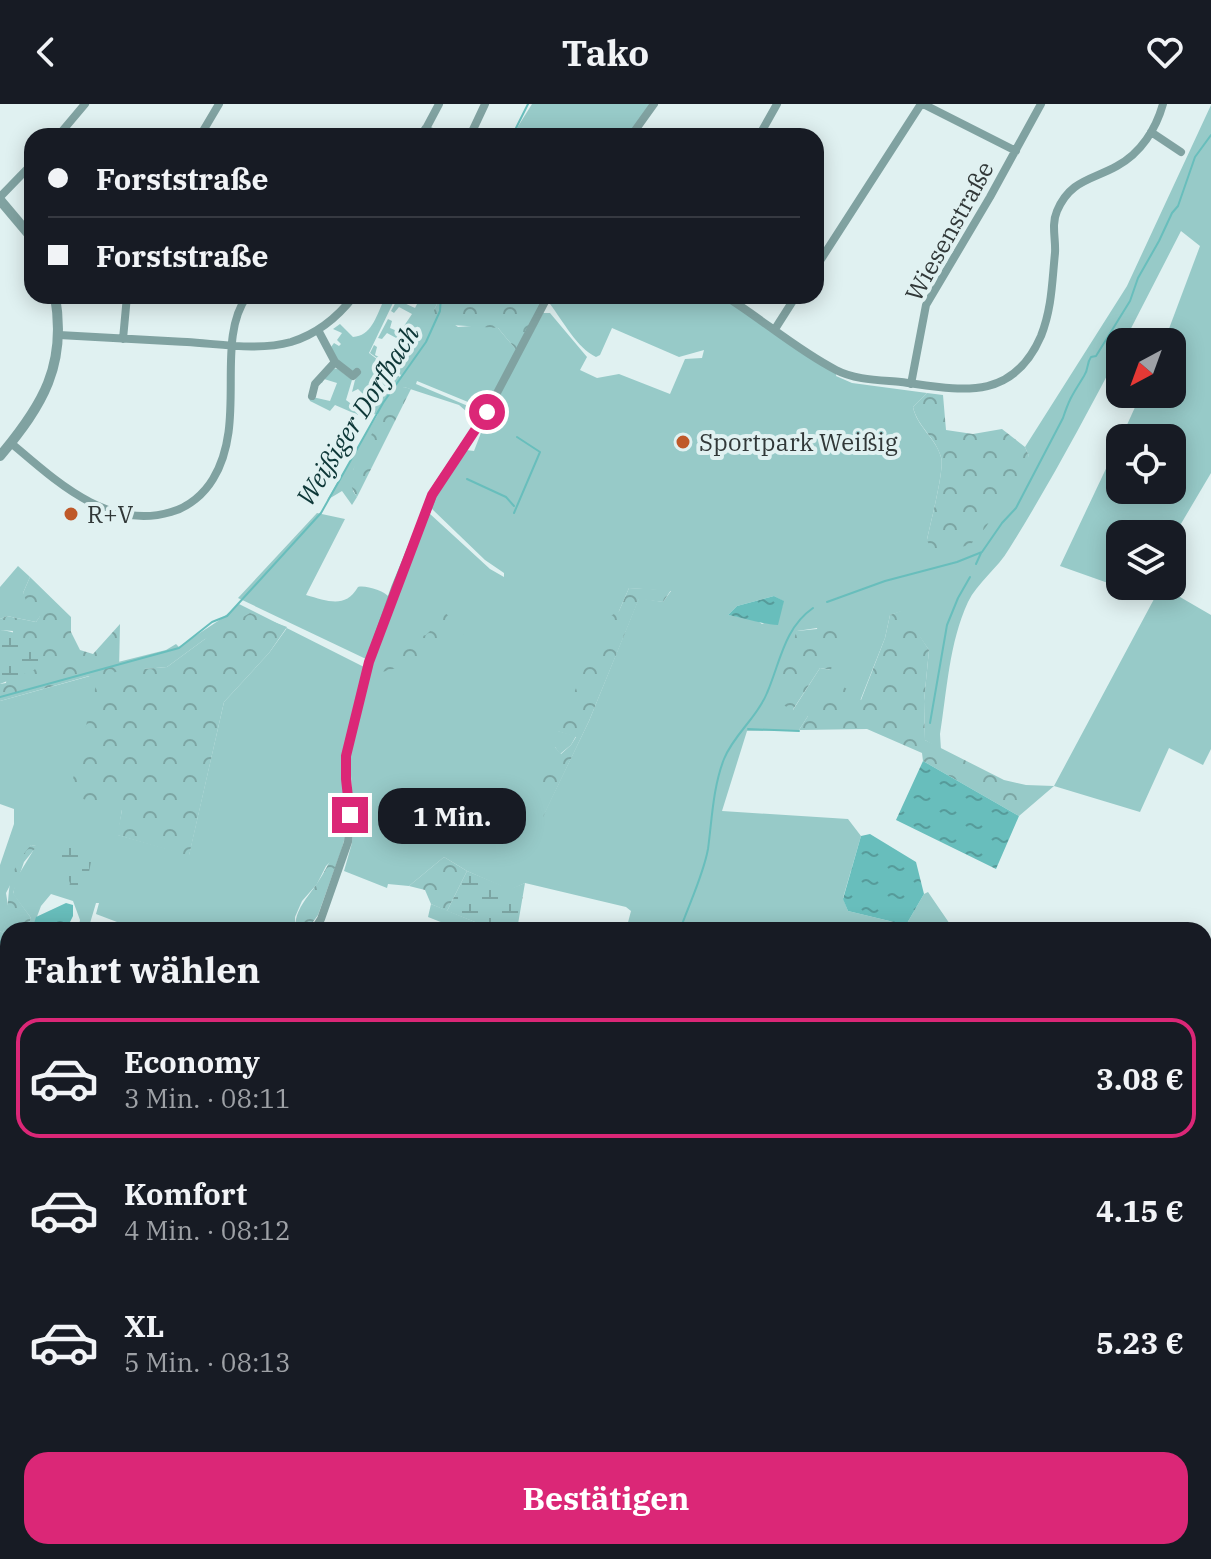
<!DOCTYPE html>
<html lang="de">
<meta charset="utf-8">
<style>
body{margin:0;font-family:"IBM Plex Serif",serif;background:#242831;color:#f1f3f6;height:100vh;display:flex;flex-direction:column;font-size:30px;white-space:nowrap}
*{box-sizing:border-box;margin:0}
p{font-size:26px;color:#9ea1a6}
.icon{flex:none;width:44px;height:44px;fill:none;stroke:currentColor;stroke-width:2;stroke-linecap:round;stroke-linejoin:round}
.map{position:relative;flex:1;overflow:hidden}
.details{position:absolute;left:0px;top:818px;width:1212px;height:638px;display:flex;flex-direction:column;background:#171b24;border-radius:24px 24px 0 0;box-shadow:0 4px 20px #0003}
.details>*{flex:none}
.banner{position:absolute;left:24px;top:24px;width:800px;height:176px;border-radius:24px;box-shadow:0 4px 20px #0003;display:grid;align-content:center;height:176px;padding:0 24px;background:#171b24}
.needle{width:52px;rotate:221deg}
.controls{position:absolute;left:1106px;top:224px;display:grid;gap:16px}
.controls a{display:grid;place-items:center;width:80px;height:80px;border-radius:16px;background:#171b24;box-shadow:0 4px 20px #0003;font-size:40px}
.end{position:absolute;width:36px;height:36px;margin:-18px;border:10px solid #db2777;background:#fff;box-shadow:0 0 0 4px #fff}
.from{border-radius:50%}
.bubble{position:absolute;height:56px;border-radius:24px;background:#171b24;box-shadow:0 4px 20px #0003;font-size:26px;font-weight:800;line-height:56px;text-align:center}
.banner b{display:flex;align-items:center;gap:28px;height:76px;font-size:30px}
.banner b+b{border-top:2px solid #363941}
.banner i{width:20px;height:20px;background:#f1f3f6}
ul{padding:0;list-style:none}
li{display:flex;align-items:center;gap:24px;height:120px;margin:0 16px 12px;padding:0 8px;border:4px solid transparent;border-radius:24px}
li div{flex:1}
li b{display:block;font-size:30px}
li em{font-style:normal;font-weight:800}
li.current{border-color:#db2777}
li>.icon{width:72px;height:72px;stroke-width:1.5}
h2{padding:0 24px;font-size:36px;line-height:96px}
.button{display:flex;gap:16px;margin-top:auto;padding:16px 24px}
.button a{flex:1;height:92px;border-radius:24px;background:#db2777;color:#fff;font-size:32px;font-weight:800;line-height:92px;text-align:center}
header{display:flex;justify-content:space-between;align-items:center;height:104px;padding:0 24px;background:#171b24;font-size:36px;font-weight:800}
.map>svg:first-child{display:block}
.green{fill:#97cac8;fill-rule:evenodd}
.forest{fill:url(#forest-crowns)}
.wetland{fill:url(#wetland-marsh)}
.water{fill:url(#water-ripples)}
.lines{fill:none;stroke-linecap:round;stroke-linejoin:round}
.stream{stroke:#68bebc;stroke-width:2}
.minor{stroke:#80a2a1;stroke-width:8}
.tertiary{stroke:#80a2a1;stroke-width:10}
.secondary{stroke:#487d7c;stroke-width:11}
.route{stroke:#db2777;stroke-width:10}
.poi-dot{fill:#bf5929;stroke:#e0f1f1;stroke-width:3}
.labels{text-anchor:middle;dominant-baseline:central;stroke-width:8;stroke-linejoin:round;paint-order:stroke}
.street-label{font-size:24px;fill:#313838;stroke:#e0f1f1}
.poi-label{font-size:24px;fill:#313838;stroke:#e0f1f1;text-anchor:start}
.water-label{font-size:26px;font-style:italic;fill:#0d3737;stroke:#e0f1f1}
</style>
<header><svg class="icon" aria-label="back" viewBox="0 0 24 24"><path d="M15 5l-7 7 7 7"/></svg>Tako<svg class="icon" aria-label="heart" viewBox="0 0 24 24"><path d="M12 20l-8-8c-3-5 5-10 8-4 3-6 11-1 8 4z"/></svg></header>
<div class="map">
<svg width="1211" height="1455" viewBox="0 0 1211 1455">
<defs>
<pattern id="forest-crowns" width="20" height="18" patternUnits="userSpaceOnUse" patternTransform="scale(2)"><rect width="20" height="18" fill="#97cac8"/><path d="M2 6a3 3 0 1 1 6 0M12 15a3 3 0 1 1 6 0" fill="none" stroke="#7ca5a3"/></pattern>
<pattern id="wetland-marsh" width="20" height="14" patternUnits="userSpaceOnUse" patternTransform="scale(2)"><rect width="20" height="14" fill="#97cac8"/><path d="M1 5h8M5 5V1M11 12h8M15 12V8" fill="none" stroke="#7ca5a3"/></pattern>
<pattern id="water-ripples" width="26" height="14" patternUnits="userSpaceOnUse" patternTransform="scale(2)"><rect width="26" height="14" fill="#68bebc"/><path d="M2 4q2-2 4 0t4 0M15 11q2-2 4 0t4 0" fill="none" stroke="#569b9a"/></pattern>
</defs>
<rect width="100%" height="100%" fill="#e0f1f1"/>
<path class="green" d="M532 0H650L627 32H512Z
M1211 1V369L1172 435V430H1120V482H1144L1139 490 1060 462 1120 335V386H1172V334H1121L1141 290H1172V238H1164L1200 142 1181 127 1124 238H1120V247C1085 314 1049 381 1009 445 998 464 977 479 968 498 949 539 947 587 940 630L941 646 925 636 924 597 929 546 902 507 890 511 885 534 860 597 808 612 799 626 747 627 722 707 848 715 861 732 843 794 848 807 906 821 924 790 928 788 954 826H626L631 807 626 803 525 779 510 786 467 767 444 753 409 782 388 780 387 784 344 767 352 739 353 711 350 652 372 559 429 409 490 465 504 473V469L485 456 431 404 441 383 466 346 474 347 487 313 543 209H550L587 253 580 266 597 274 619 270 670 290 685 255 702 254 704 246 679 253 612 224 600 251 596 253C577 244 563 217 550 200L551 192H711L724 199 727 193 837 267 836 272 852 279 927 289 913 303C917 323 936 334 941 353 945 365 930 420 927 436L1029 352 1025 343 1127 182ZM629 484 671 487 663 498 639 494 589 617 543 712 555 643 560 650 571 641 576 632 558 627 619 507ZM774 492 783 497C782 511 774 514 762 520L755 515 728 511 737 502ZM817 524 830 566 820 564 793 606 797 527Z
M372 192H379L393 199 369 249 400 273 401 271 370 249 374 241 377 243 375 251 388 258 400 236 387 229 382 235 378 234 388 215 392 217 390 224 404 230V222L412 210 399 203 394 209 391 207 399 192H402V198L415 204 421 192H441L434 206 458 223 485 221 498 224 517 247 485 305 417 277 416 280 475 305 466 307 459 301 404 283 353 366V387L357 393 352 401 342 387 327 396 378 310 358 311 335 301 330 307 310 297 308 292 330 297 337 279 324 275 322 279 319 278 332 264 338 265 352 276 346 296 354 302 364 298 366 293 358 285 352 288 355 276 361 267 357 264 352 269 338 257 331 243 334 239 339 242 341 240 337 236 342 229 333 225 340 220 353 233C371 232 376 213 383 198Z
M317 409 345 415 306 491C328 497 345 505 358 483 366 481 384 487 389 493L366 555 238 494Z
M18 462 30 473 23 489 41 511 36 518 7 512 0 515V483Z
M1161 482 1211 511V645L1203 661 1169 644 1140 708 1054 682Z
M239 500 364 563 341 655 346 713 344 737 341 747 326 762 317 780 302 797 295 813V826H138L96 810 99 799H96L88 826H78L80 816 73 797 51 790 41 802 32 826H27L31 814 13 790 16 775 36 742 31 741 6 789 9 808 3 829 0 827V761L14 720V705L0 700V597L90 572 118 558 166 546 176 540 179 543C198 529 223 516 239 500ZM287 524 269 549 224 598 189 751 118 731 144 565 167 563 205 535Z
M431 800 485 822 488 826H461L428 813Z"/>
<path class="forest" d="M441 192H496L542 197 517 247 498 224 436 220 434 206Z
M404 283 411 285 357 393C354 388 350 381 350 375 351 364 395 287 404 283Z
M927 289 943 291 946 326 973 330 1002 325 1025 343 1029 352 986 423 971 440 941 450 930 443 927 436C930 420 945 365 941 353 936 334 917 322 913 303Z
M30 473 71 513V528L80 546 93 550 120 520 119 567 92 575 89 572 0 597V580L6 579 13 527 0 526V515L7 512 36 518 40 512 28 501 23 489Z
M629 484 671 486 663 498 639 495 589 617 543 713 540 710 539 681 554 642 561 650 571 641 576 633 557 627 607 514 619 507Z
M442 505 452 516 464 522V530C435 551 413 560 379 569L375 563 377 557 407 536 426 531 435 522 437 506Z
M903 506 929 546 924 597 925 636 1004 676 1026 681 1054 682 1019 712 923 657 922 649 867 625 799 626 808 612 805 598 835 576 861 596 885 534 890 511Z
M250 509 287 523 269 549 224 598 189 752 117 731 122 706 69 691 96 581 144 565 167 563 205 535Z
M827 519 838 530 831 566 820 564 792 607 777 596 782 563 797 527 817 525Z
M31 741 37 742 24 758 13 789 31 814 27 826H8V1448H1204V1105L1211 1106V1455H0V827L3 829C14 789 0 777 31 741Z
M341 747 318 811 307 826H295C295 804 307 795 318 778 324 769 329 758 335 748Z
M444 753 467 767 447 807 431 800 425 786 409 782Z"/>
<path class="wetland" d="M0 526C20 527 32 539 44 555L34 566 0 580Z
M74 738 89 742 93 748 84 793 68 788 70 779 62 762 55 765 62 743Z
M467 767 510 785 525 779 517 826 496 819 485 822 447 807Z"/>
<path class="water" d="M774 492 784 497 778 521C762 520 744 514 728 511L737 502Z
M923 657 1019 712 996 765 896 716Z
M870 730 916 758 924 790 906 821 848 807 843 795 861 732Z
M66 799 73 801V812L66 826H32L36 813Z"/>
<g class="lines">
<path class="stream" d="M512 32 528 0
M467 375 506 393 514 402
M514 409 540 348 517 333
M976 460 981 449
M827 498 885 477 957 458 982 448 1002 419 1016 404 1063 314C1070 293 1073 290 1084 272 1089 265 1086 260 1091 253L1096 252 1130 197 1138 174 1159 137 1172 109 1178 102 1195 53 1211 31
M0 593 179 544 212 518 227 512 321 409 383 299 426 238 440 207 441 192
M930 619 947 521 958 494 970 473
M748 625 799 627
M680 826C689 800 703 772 708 745 712 715 713 683 724 655 734 630 757 614 767 589 780 559 784 524 813 504
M0 838 8 841
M1204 1380 1211 1383
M245 1448 250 1455
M571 1448 579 1455
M988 1448 995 1455
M197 1455 202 1448"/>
<path class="minor" d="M923 0 1016 47
M425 25 441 32
M1151 28 1181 48
M58 32 85 0
M200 32 219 0
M422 32 439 0
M470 32 485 0
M631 32 654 0
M759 32 777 0
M0 93 32 60
M816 163 921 0
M725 192C762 215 797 246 836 266 855 276 880 276 901 278 960 286 1012 299 1041 232 1052 204 1052 178 1055 149 1056 135 1051 121 1057 107 1070 76 1092 76 1117 62 1141 49 1156 25 1163 0
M775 225 796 192
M318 226 335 258 353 272 357 268
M59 231C101 233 144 236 187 238 220 240 259 247 291 238 317 230 337 214 354 192
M123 235 127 192
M911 280 926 201 990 93 1041 0
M312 292 315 280 335 258
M11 339C56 377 108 427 171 408 189 403 204 390 213 375 248 318 214 238 247 192
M314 826 321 815 348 738 350 711 346 675V652L369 558 395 484 436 384 487 308 548 192
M1204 893 1211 896
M1204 972H1211"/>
<path class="tertiary" d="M0 96 32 134
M0 352C43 301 67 261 55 192"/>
<path class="secondary" d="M0 933 8 935
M1204 1105 1211 1106"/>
</g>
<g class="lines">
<path class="route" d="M350 711 346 675V652L369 558 432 391 487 308"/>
</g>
<g class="poi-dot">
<circle cx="683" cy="338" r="8"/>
<circle cx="71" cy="410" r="8"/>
</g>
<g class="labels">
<g class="street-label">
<text transform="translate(949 127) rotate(-61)">Wiesenstraße</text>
</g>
<g class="poi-label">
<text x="699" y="338">Sportpark Weißig</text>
<text x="87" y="410">R+V</text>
</g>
<g class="water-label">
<text transform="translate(357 311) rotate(-58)">Weißiger Dorfbach</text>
</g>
</g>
</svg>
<div class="controls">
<a><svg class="needle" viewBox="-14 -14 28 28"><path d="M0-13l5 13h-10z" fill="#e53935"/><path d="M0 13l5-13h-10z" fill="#9ea1a6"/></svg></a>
<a><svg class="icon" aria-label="locate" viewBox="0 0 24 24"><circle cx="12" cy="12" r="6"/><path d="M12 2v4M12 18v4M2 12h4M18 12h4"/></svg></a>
<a><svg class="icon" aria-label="layers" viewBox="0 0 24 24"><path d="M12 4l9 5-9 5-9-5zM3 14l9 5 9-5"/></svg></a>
</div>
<i class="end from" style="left:487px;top:308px"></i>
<i class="end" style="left:350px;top:711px"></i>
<div class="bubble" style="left:378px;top:684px;width:148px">1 Min.</div>
<div class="banner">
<b><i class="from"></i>Forststraße</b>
<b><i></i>Forststraße</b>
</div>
<section class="details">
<h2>Fahrt wählen</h2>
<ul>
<li class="current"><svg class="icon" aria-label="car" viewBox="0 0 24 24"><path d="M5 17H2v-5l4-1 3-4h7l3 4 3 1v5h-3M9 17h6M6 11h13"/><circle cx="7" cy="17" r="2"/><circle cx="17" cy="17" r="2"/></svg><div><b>Economy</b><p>3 Min. · 08:11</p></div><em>3.08 €</em></li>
<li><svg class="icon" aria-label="car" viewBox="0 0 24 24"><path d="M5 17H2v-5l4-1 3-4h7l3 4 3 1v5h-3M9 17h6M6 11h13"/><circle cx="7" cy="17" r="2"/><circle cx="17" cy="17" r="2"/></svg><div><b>Komfort</b><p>4 Min. · 08:12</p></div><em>4.15 €</em></li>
<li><svg class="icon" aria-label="car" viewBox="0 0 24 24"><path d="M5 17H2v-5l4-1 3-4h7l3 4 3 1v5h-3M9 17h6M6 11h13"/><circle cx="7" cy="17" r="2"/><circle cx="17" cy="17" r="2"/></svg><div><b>XL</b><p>5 Min. · 08:13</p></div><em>5.23 €</em></li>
</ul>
<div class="button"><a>Bestätigen</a></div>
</section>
</div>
